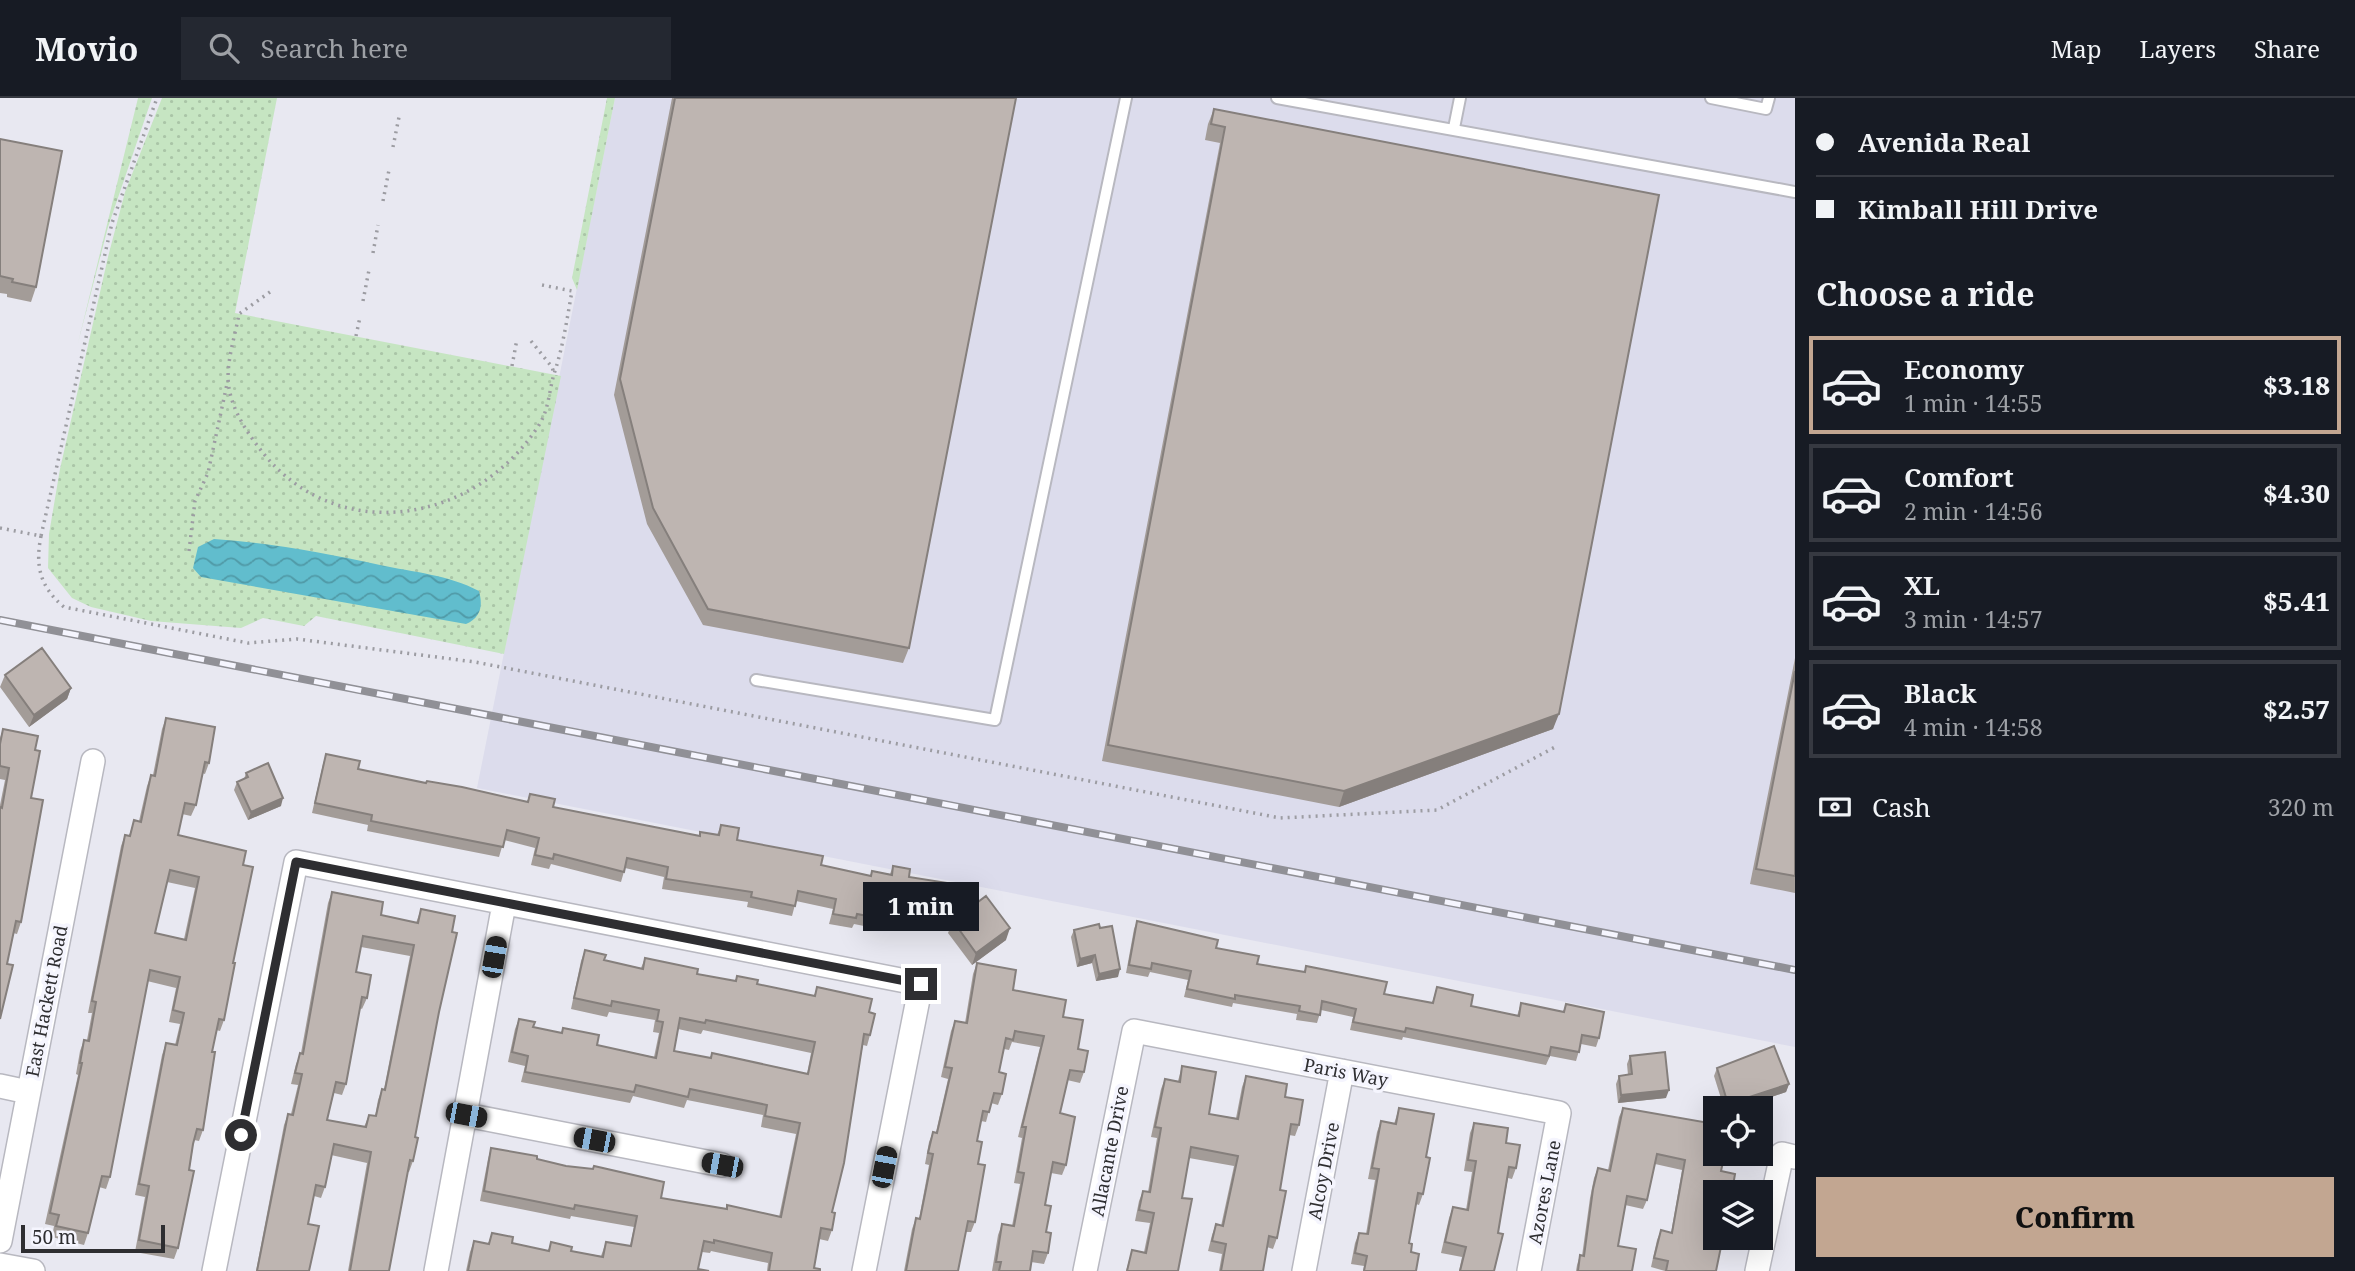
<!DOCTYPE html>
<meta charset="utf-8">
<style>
body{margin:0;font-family:"Noto Serif",serif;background:#242831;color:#f1f3f6;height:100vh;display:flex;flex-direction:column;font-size:26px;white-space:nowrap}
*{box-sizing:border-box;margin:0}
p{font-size:23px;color:#9ea1a6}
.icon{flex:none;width:38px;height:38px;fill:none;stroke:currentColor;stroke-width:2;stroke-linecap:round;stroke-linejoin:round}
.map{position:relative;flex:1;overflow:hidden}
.sheet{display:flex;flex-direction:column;background:#171b24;width:560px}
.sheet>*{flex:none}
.banner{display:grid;align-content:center;height:154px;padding:0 21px;background:#171b24}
.tools{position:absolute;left:1703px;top:998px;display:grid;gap:14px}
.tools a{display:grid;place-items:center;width:70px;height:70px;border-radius:0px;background:#171b24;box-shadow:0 7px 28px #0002;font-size:35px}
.scale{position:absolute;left:21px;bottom:18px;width:144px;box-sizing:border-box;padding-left:7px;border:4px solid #2e2e31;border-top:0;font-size:19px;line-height:24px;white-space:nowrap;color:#2e2e31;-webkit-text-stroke:5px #f5f5fe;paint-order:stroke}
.end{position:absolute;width:32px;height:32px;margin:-16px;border:9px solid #2e2e31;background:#fff;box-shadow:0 0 0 4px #fff}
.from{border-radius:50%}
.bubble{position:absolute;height:49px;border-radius:0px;background:#171b24;box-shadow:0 7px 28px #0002;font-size:23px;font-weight:800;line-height:49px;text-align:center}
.car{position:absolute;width:21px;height:42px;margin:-21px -10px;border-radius:9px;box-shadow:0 0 5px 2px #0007;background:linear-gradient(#222 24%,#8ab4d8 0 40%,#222 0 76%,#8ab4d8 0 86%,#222 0)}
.banner b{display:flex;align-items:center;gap:24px;height:66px;font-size:26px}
.banner b+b{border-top:2px solid #363941}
.banner i{width:18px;height:18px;background:#f1f3f6}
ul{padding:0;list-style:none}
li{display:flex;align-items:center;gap:21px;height:98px;margin:0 14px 10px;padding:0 7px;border:4px solid #363941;border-radius:0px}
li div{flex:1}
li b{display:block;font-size:26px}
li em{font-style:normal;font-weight:800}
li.current{border-color:#c2a691}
li>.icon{width:63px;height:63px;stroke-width:1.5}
h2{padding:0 21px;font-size:32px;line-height:84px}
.pay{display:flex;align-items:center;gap:18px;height:77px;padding:0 21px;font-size:26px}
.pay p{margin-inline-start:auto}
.cta{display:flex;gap:14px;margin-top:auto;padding:14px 21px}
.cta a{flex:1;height:80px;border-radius:0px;background:#c2a691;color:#111;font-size:28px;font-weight:800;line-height:80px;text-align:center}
header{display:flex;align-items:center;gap:42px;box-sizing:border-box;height:98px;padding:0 35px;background:#171b24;border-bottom:2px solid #363941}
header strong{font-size:33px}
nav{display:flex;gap:38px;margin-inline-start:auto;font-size:24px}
.search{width:490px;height:63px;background:#242831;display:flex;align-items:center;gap:18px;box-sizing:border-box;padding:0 24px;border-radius:0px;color:#9ea1a6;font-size:26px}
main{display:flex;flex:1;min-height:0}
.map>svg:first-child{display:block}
.built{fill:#dcdcec}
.grass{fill:url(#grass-dots)}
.water{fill:url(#water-waves)}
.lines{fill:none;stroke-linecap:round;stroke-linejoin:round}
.lane-casing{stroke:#b8b8c0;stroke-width:14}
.street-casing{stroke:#b8b8c0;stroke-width:26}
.path{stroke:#9c9ca2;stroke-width:3.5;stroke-dasharray:2 5;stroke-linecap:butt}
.lane{stroke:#fff;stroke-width:10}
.street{stroke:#fff;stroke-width:23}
.rail-casing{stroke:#909096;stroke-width:8}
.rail{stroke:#f5f5fe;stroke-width:5;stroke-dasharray:16;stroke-linecap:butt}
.wall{fill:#a39c98;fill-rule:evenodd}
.shaded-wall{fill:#857f7c}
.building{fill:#beb5b1;stroke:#857f7c;stroke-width:2;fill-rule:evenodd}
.route{stroke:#2e2e31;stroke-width:9}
.labels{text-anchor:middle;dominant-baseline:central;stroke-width:7;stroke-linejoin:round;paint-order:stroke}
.street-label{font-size:18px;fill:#2e2e31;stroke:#f5f5fe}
</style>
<header>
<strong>Movio</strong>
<div class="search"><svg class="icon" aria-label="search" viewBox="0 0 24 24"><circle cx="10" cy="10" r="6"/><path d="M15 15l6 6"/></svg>Search here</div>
<nav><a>Map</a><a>Layers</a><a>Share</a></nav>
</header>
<main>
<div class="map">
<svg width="1795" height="1173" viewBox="0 0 1795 1173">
<defs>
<pattern id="grass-dots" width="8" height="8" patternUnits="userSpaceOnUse" patternTransform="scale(1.75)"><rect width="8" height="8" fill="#c6e5c2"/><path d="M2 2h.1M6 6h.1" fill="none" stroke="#aac5a7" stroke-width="1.8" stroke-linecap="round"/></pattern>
<pattern id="water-waves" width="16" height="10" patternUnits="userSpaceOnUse" patternTransform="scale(1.75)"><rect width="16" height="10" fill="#61bdcd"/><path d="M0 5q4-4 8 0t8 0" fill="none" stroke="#509aa7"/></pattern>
</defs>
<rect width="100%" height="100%" fill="#e8e8f1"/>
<path class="built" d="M615 0H1795V949L477 690Z"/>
<path class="grass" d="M138 0H152L108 129 78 245Z
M162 0H277L235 215 561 278 504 556 316 518 304 528 263 520 241 530 151 523 91 509 72 500 48 470 49 436 60 371 108 159 125 94Z
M607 0H615L577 192 572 180Z"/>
<path class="water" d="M214 441C271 445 324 455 380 467 413 474 449 477 479 493 483 508 481 519 466 526L201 479 193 470 198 449Z"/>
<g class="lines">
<defs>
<path id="lane" d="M1277 0 1795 94
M1711 0 1766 11 1769 0
M1454 30 1460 0
M756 582 995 622 1126 0"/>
<path id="street" d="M0 988 28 994
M466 1017 722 1067
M0 1143 93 663
M0 1167 33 1173
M214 1173 296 764 921 886 864 1173
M436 1173 504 806
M1085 1173 1134 933 1559 1015 1529 1173
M1304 1173 1342 973
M1757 1173 1782 1056 1795 1059"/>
</defs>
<use href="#lane" class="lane-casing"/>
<use href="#street" class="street-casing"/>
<path class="path" d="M393 49 399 19
M383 103 389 72
M373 155 378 127
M270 194 239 216C235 239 225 267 229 290 233 314 248 336 263 355 340 450 477 424 539 327 549 311 549 293 554 276 563 249 567 221 572 193L542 187
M363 203 369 172
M356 238 360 219
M531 243 552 269 554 275
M512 268 517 241
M0 430 41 438 112 125 157 0
M41 438C35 468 40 489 64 509L248 545 297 541 475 564 1280 720 1437 712 1557 648
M189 453 195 403 208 375 227 286"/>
<use href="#lane" class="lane"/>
<use href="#street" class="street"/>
<defs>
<path id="rail" d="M0 522 1795 872"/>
</defs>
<use href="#rail" class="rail-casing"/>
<use href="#rail" class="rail"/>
</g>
<path class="wall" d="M672 0H1016L909 550 903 565 703 527 647 426 614 297Z
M1214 11 1659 97 1553 631 1339 709 1102 663 1220 45 1205 42 1208 26Z
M0 41 36 189 31 204 7 199V196L0 195Z
M1795 560V795L1750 786Z
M5 577 71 590 67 601 29 629 0 589Z
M166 620 209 665 205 676 202 675 196 707 191 718 182 716 178 737 243 767 233 865 224 922 220 933 216 932 212 954 203 1032 199 1043 194 1042 178 1150 174 1161 135 1154 145 1099 135 1097 162 957 166 945 175 947 180 926 169 924 176 890 147 883 110 1079 106 1091 99 1089 88 1135 84 1147 52 1139 54 1128 45 1126 78 977 76 976 80 953 84 942H87L92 915H88L121 748 125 737 129 738 134 722 139 723 147 688 151 677H153L162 631ZM167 784 195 790 184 841 155 835Z
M3 631 35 652 21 824 17 836 13 835 7 866 0 921V707L5 682 0 681V640Z
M326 656 358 671 426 685 527 704 530 696 553 709 699 738 700 734 717 737 721 727 737 742 821 767 871 778 872 773 890 776 893 768 909 779 948 823 944 833 883 822 879 831 854 826 852 830 829 826 833 811 796 803 792 818 747 809 748 804 662 791 664 779 625 770 621 784 551 766 549 771 531 767 535 750 504 742 499 759 367 733 368 727 312 715 323 666Z
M246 675 281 708 248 722 234 692 237 684 244 681Z
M332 794 381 817 416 825 421 811 439 914 415 1039 413 1063 409 1074H408L389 1173H348L367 1065 331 1057 325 1089 321 1100 314 1098 308 1126 309 1173H256L284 1027 288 1016H291L298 987 291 986 296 966 301 955 328 805ZM361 849 410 858 384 991H382L378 1002 375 1018 369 1017 364 1029 327 1022 334 995 342 997 346 986 360 910 362 911 367 900 356 874Z
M953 823 1006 842 972 867 948 835Z
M1137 823 1216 850 1257 866 1304 874 1306 868 1384 896 1432 905 1437 889 1471 908 1517 918 1521 905 1563 914 1566 906 1599 940 1596 949 1581 946 1576 963 1550 958 1546 967 1403 939 1402 942 1350 932 1353 919 1321 912 1317 925 1296 922 1297 916 1233 905 1232 909 1184 899 1188 882 1150 874 1148 879 1126 875 1134 831Z
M1074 832 1118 879 1096 883 1092 865 1077 869 1071 839Z
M585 852 604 862 641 870 645 860 697 876 735 883 737 878 757 886 814 898 817 889 869 914 870 937 867 948 863 947 832 1114V1132L828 1143 819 1141 814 1170 820 1173H767L768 1165 711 1153 710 1155 702 1154 698 1171 709 1173H466L470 1154 474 1143 488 1146 492 1135 512 1145 548 1153 551 1144 571 1153 601 1158 606 1144 630 1148 634 1129 571 1118 570 1121 480 1103 488 1061 491 1050 566 1068 593 1071 594 1068 661 1100 779 1119 796 1036 761 1029 763 1017 687 1002 684 1010 633 998 630 1005 521 984 525 968 508 964 515 931 519 921 533 929 562 935 563 930 597 947 654 959 659 935 653 934 655 922 609 914 607 919 571 911 581 863ZM678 931 701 936 703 932 811 955 807 976 712 955 710 960 674 953Z
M977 865 1013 892 1063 919 1078 951 1084 974 1080 985 1067 982 1060 1015 1066 1067 1062 1077 1051 1075 1045 1107 1048 1155 1044 1166 1031 1164 1030 1173H992L998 1137 1002 1126 1012 1128 1020 1086 1014 1085 1022 1040 1018 1039 1040 949 1012 944 1009 952 1004 951 999 974 1002 996 998 1007 991 1005 986 1024 981 1023 977 1043 978 1066 975 1124 971 1134H966L958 1173H904L912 1131 916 1120 919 1121 929 1067 925 1066 929 1044 933 1034H936L948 981 941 979 951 933 955 923 965 925 973 876Z
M1630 958 1666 1000 1618 1005 1616 986 1619 978 1628 977 1627 966Z
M1182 968 1209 1016 1236 1020 1242 989 1246 978 1285 999 1299 1027 1295 1038 1289 1037 1280 1092 1277 1140 1273 1151 1267 1149 1263 1173H1219L1222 1156 1208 1153 1212 1137 1216 1126 1221 1128 1234 1068 1189 1060 1182 1100 1178 1173H1126L1132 1152 1144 1154 1150 1125 1135 1123 1139 1103 1143 1093 1148 1094 1157 1040 1151 1039 1161 991 1165 981 1178 983Z
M1717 970 1789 986 1786 994 1739 1010H1724L1714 978Z
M1399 1010 1426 1059 1423 1096 1419 1107 1416 1106 1409 1145 1416 1173H1363L1364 1168 1351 1166 1355 1145 1359 1135 1366 1136 1375 1082 1368 1081 1377 1034 1381 1023 1394 1026Z
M1623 1010 1721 1073 1716 1173H1665L1651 1169 1657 1142 1661 1132 1671 1135 1682 1072 1655 1066 1647 1102 1643 1111 1625 1107 1618 1148 1632 1173H1576L1577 1167 1580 1157 1582 1158 1590 1100 1594 1080 1598 1070 1608 1072 1619 1019Z
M1474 1025 1506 1045 1516 1070 1512 1081 1508 1080 1498 1135 1494 1173H1459L1462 1159 1441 1155 1449 1120 1453 1109 1466 1112 1472 1074 1464 1073 1470 1035Z"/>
<path class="shaded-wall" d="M71 590 67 601 29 629 34 617Z
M1559 616 1553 631 1339 709 1344 693Z
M283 700 281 708 248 722 251 714Z
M1010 830 1006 842 972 867 976 855Z
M1095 857 1092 865 1077 869 1080 861Z
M1120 871 1118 879 1096 883 1099 876Z
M1789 986 1786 994 1739 1010H1727L1728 1006Z
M1669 992 1666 1000 1618 1005 1621 997Z"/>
<path class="building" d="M675 0H1016L909 550 708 511 653 410 620 281Z
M1214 11 1659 97 1559 616 1344 693 1108 647 1225 29 1211 26Z
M0 41 62 53 36 189 12 184 13 181 0 178Z
M42 550 71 590 34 617 5 577Z
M1795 573V778L1756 771Z
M166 620 215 629 209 665 205 664 196 707 185 705 178 737 246 753 243 767 253 769 233 865H235L224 922 219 921 212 954H215L203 1032 197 1031 193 1046 189 1072 194 1073 178 1150 139 1142 149 1088 139 1086 166 945 177 947 184 915 173 912 180 879 150 872 110 1079 102 1078 88 1135 56 1128 59 1117 50 1115 82 965H80L84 942 89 943 96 904 92 903 125 737 130 738 134 722 141 724 151 677 155 678ZM170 772 199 779 186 842 155 835Z
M3 631 38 638 35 652 40 653 31 700 43 702 21 824 16 823 7 866 13 867 0 921V709L2 710 9 670 0 668V646Z
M326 656 360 663 358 671 426 685 427 683 462 689 528 704 530 696 555 701 553 709 700 738V734L719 737 721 727 739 730 737 742 823 758 821 767 871 778 872 773 892 777 893 768 910 771 909 779 954 786 948 823 885 812 883 821 857 816 856 820 833 816 836 801 798 793 795 808 751 799 752 794 666 781 668 769 627 760 624 774 554 756 553 761 535 757 539 740 507 732 503 749 371 723 372 717 315 705Z
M268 665 283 700 251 714 237 684 248 679 246 675Z
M332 794 383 804 381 817 418 825 421 811 455 818 452 834 457 835 439 914 415 1039 418 1040 413 1063 410 1062 389 1173H350L371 1054 334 1046 325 1089 316 1087 308 1126 319 1128 309 1173H257L288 1016 293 1017 302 976 295 975 300 955 303 956ZM363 838 414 847 385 992 382 991 376 1018 369 1017 366 1029 327 1022 336 984 346 986 362 899 367 900 371 877 356 874Z
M986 798 1010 830 976 855 953 823Z
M1137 823 1218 842 1216 850 1259 858 1257 866 1305 874 1306 868 1387 884 1384 896 1433 905 1437 889 1473 897 1471 908 1519 918 1521 905 1564 914 1566 906 1604 914 1599 940 1582 937 1579 954 1551 949 1549 958 1406 930 1405 934 1353 924 1356 911 1322 903 1320 917 1299 913 1300 908 1235 897V901L1187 891 1191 873 1152 865 1151 871 1129 867Z
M1099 826 1100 830 1112 828 1120 871 1099 876 1095 857 1080 861 1074 832Z
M585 852 606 857 604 862 643 871 645 860 698 871 697 876 736 883 737 878 758 882 757 886 815 898 817 889 872 901 869 914 875 916 870 937 864 936 844 1065 832 1114 835 1115 832 1132 821 1130 814 1170 820 1171V1173H769L772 1155 714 1142V1145L704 1143 698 1171 709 1173H468L474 1143 489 1146 492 1135 513 1139 512 1145 549 1153 551 1144 572 1149 571 1153 603 1159 606 1144 631 1148 637 1118 575 1107 574 1111 484 1093 491 1050 537 1058V1061L566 1068 593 1071 594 1068 664 1084 661 1100 727 1111V1107L781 1119 800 1025 765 1018 767 1007 690 991 688 999 636 987 634 994 525 974 528 958 512 954 519 921 535 924 533 929 562 935 563 930 599 937 597 947 656 960 663 924 657 923 659 912 612 903 611 908 574 900ZM680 920 705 925 706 922 815 944 808 976 712 955 711 960 674 953Z
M977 865 1016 872 1013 892 1066 902 1063 919 1083 922 1078 951 1088 953 1084 974 1070 972 1060 1015 1075 1019 1066 1067 1053 1064 1045 1107 1051 1108 1046 1134 1051 1135 1048 1155 1033 1153 1030 1173H999L1001 1164H996L1002 1126 1014 1128 1024 1075 1018 1074 1026 1029H1022L1044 938 1015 933 1013 942 1006 940 999 974 1006 976 1002 996 994 995 989 1014 983 1013 977 1043 982 1044 978 1066 985 1067 975 1124 968 1123 958 1173H906L916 1120 920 1121 933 1056 928 1055 933 1034 937 1035 952 970 945 969 955 923 967 925Z
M1774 948 1789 986 1728 1006 1717 970Z
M1665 954 1669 992 1621 997 1619 978 1632 976 1630 958Z
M1182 968 1216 974 1209 1016 1238 1021 1246 978 1287 986 1285 999 1303 1002 1299 1027 1291 1026 1280 1092 1286 1093 1277 1140 1269 1138 1263 1173H1221L1226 1146 1212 1143 1216 1126 1223 1128 1238 1058 1191 1049 1182 1100 1192 1101 1178 1173H1127L1132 1152 1146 1155 1154 1115 1139 1112 1143 1093 1150 1094 1161 1030 1155 1029 1165 981 1180 984Z
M1399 1010 1434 1016 1426 1059 1430 1060 1423 1096 1418 1095 1409 1145 1412 1146 1411 1154 1419 1156 1416 1173H1364L1367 1158 1355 1155 1359 1135 1368 1136 1379 1071 1372 1070 1381 1023 1396 1026Z
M1623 1010 1715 1026V1055H1725L1721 1073 1735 1076 1732 1094H1715V1139H1723L1716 1173H1666L1668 1163 1654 1160 1661 1132 1672 1135 1685 1062 1657 1056 1647 1102 1627 1098 1618 1148 1636 1151 1632 1173H1578L1580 1157 1584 1158 1593 1091 1598 1070 1610 1073Z
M1474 1025 1508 1030 1506 1045 1520 1047 1516 1070 1509 1069 1498 1135 1503 1136 1494 1173H1460L1466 1149 1445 1144 1453 1109 1468 1112 1476 1063 1468 1062Z"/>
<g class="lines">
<path class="route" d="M241 1037 296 764 921 886"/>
</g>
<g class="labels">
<g class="street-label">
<text transform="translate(46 903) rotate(-79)">East Hackett Road</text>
<text transform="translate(1346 974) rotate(11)">Paris Way</text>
<text transform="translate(1109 1053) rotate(-79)">Allacante Drive</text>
<text transform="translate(1323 1073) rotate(-79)">Alcoy Drive</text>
<text transform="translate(1544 1094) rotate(-79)">Azores Lane</text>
</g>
</g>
</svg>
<div class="tools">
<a><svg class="icon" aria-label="locate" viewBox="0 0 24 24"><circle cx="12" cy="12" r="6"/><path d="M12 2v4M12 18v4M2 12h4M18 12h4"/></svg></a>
<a><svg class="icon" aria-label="layers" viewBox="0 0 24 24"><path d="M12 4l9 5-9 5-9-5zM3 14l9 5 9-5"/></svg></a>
</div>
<div class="scale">50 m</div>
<i class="end from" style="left:241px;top:1037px"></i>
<i class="end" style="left:921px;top:886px"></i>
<div class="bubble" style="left:863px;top:784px;width:116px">1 min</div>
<i class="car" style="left:494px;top:859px;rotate:10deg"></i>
<i class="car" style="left:466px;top:1017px;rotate:101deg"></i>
<i class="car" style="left:594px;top:1042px;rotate:281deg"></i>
<i class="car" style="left:722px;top:1067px;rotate:281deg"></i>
<i class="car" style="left:884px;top:1069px;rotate:11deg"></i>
</div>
<section class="sheet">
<div class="banner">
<b><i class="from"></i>Avenida Real</b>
<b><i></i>Kimball Hill Drive</b>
</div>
<h2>Choose a ride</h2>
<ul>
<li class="current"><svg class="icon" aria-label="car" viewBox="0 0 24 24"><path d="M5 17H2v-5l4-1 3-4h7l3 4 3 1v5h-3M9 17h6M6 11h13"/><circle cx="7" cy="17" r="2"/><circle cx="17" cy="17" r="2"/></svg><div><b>Economy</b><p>1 min · 14:55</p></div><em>$3.18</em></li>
<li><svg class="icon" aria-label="car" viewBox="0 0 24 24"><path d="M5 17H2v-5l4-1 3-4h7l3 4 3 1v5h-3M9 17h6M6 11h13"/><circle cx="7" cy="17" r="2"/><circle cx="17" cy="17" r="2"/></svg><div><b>Comfort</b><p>2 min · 14:56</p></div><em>$4.30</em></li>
<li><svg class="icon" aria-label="car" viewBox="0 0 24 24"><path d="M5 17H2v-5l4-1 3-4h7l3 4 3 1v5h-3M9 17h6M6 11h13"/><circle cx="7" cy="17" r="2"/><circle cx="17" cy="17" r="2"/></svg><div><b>XL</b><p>3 min · 14:57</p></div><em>$5.41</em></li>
<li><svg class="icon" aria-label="car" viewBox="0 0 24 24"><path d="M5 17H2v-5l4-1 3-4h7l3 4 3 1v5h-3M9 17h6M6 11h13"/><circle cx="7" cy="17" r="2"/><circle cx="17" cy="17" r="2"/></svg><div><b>Black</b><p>4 min · 14:58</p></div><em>$2.57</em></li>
</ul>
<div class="pay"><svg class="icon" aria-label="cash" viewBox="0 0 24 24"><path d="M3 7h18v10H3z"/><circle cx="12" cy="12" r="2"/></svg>Cash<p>320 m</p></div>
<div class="cta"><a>Confirm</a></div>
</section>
</main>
